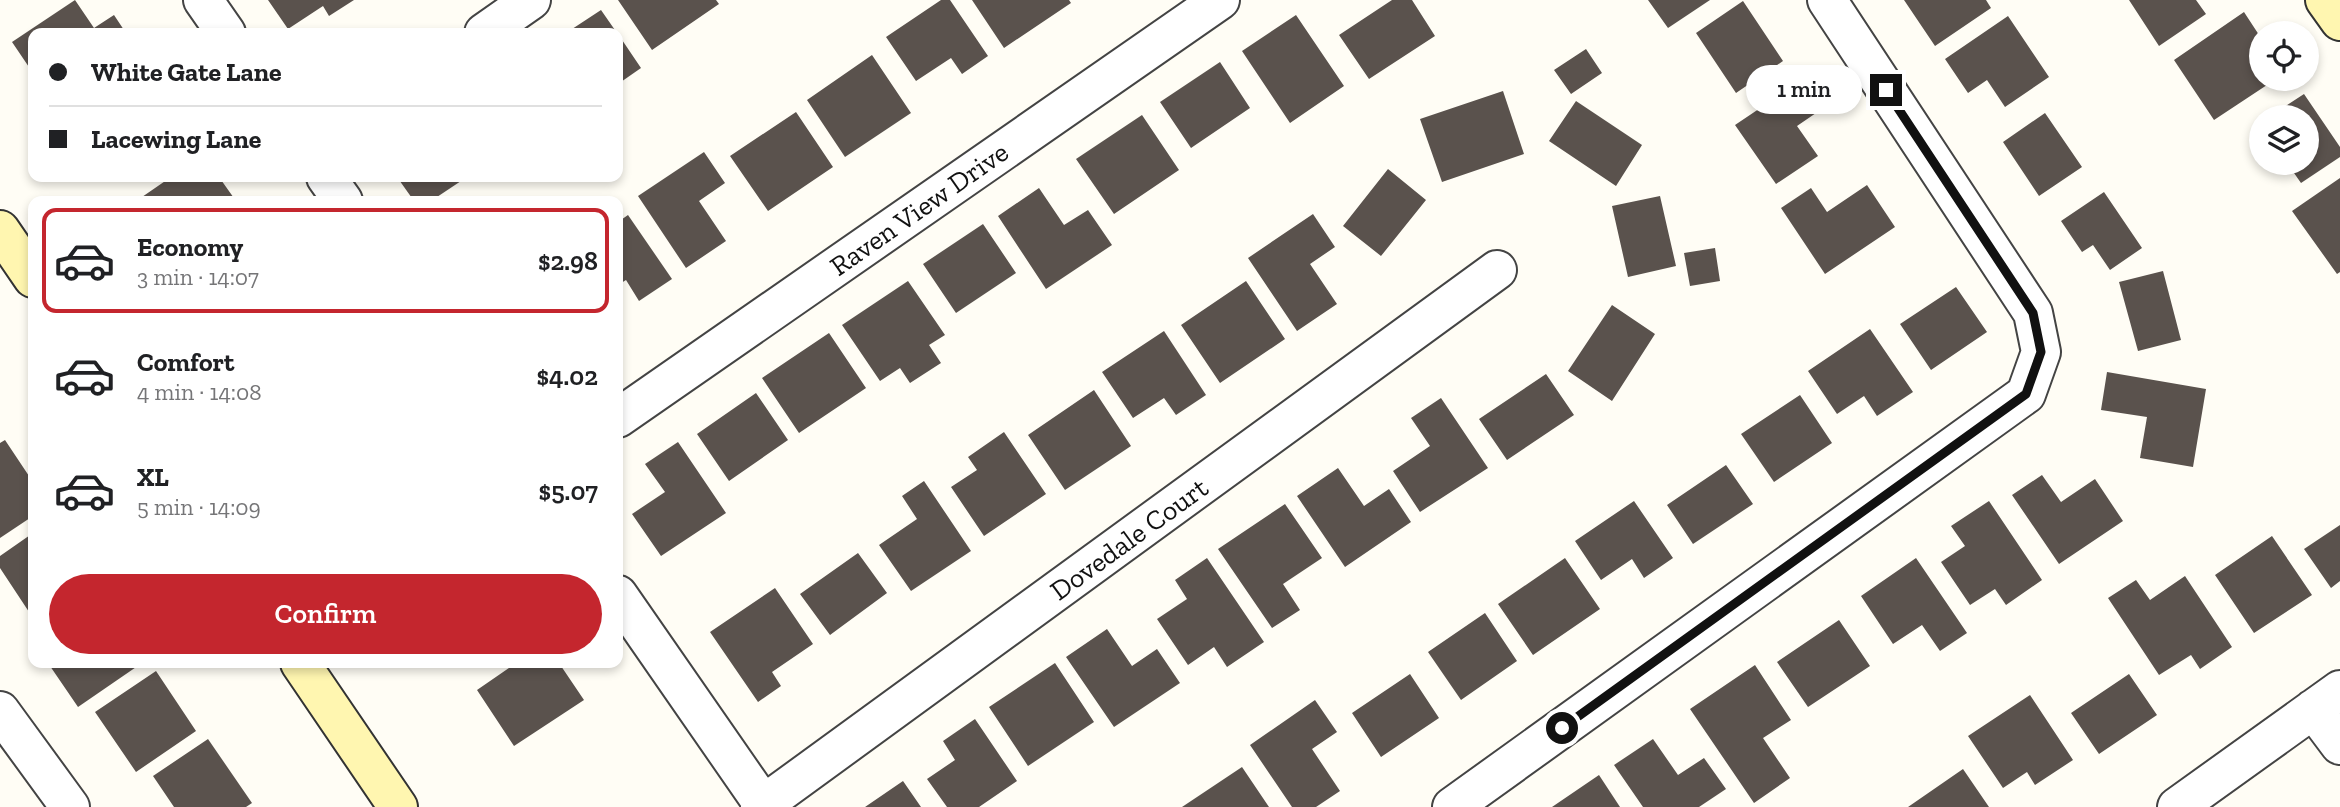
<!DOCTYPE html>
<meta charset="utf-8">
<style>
body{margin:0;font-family:"Zilla Slab",serif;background:#f6f6f6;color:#202124;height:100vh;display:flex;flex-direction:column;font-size:26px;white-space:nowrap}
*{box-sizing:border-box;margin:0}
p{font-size:23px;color:#757577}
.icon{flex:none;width:38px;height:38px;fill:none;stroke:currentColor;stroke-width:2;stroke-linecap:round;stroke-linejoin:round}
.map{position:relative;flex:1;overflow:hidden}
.details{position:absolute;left:28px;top:196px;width:595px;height:472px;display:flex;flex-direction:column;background:#fff;border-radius:14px;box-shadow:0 4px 10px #0003}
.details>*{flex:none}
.hud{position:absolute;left:28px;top:28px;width:595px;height:154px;border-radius:14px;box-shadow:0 4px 10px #0003;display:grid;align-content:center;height:154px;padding:0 21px;background:#fff}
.controls{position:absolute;left:2249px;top:21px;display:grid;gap:14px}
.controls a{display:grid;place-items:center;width:70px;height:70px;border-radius:50%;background:#fff;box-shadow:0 4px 10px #0003;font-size:35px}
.end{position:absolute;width:32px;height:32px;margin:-16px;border:9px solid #111;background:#fff;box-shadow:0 0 0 4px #fff}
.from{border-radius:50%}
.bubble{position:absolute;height:49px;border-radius:24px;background:#fff;box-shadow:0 4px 10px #0003;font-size:23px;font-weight:600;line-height:49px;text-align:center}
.hud b{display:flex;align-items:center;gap:24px;height:66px;font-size:26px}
.hud b+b{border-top:2px solid #e0e0e0}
.hud i{width:18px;height:18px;background:#202124}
ul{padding:12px 0 0;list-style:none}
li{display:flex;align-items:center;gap:21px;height:105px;margin:0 14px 10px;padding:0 7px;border:4px solid transparent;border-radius:14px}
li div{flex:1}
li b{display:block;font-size:26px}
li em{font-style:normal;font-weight:600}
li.selected{border-color:#c4262e}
li>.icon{width:63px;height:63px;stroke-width:1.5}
.primary-button{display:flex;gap:14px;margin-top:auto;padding:14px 21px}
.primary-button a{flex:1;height:80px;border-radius:42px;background:#c4262e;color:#fff;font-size:28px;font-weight:600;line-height:80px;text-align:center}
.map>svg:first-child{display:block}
.building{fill:#5a524d}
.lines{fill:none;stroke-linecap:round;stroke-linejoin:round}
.street-casing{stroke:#444;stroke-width:42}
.secondary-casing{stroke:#333;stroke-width:42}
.street{stroke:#fff;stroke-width:38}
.secondary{stroke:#fff6b0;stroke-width:38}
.route{stroke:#111;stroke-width:9}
.labels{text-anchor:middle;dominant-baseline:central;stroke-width:7;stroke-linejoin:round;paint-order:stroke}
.street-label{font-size:28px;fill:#111;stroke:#fff}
</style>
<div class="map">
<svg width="2340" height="807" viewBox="0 0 2340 807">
<rect width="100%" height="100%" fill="#fffdf5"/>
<path class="building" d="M75 0 94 28 114 15 126 33H33V73L12 42Z
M268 0H354L329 16 323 6 288 29Z
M618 0H716L719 4 652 50Z
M941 0H950L988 56 962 74 951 58 916 81 886 37Z
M972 0H1069L1071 3 1004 48Z
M1392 0H1412L1435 36 1369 79 1339 35Z
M1648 0H1710L1668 28Z
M1904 0H1986L1991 8 1935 46Z
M2129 0H2196L2206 14 2159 46Z
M1743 1 1783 61 1736 93 1696 33Z
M601 10 617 33H566Z
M2244 12 2261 38V54L2254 59 2261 70V79H2267L2270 83 2214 120 2174 60Z
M1296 15 1344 86 1290 123 1242 51Z
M2008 16 2049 77 2005 107 1987 80 1968 93 1945 59Z
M618 34 641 68 618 84Z
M1586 49 1602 73 1571 94 1554 70Z
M872 55 911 113 845 157 807 100Z
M1220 62 1250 108 1191 148 1160 102Z
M1796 84 1816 113 1797 126 1818 156 1776 184 1735 125Z
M1503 91 1524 154 1442 182 1420 119Z
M2304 94 2340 147V157L2301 183 2287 163H2306V117H2269Z
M1576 101 1642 145 1616 186 1549 141Z
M796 112 833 167 768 211 730 156Z
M2045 113 2082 167 2039 196 2003 142Z
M1142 115 1179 170 1114 214 1076 159Z
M704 152 725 183 699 201 726 241 686 268 638 196Z
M1388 169 1426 200 1381 256 1343 226Z
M171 177H219L236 201H145L142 197Z
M397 177H467L431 201H414Z
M2340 178V272L2337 274 2292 211Z
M1867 185 1895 227 1825 274 1781 208 1811 188 1827 212Z
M1039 188 1064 225 1088 210 1112 245 1046 289 998 216Z
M2104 192 2142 248 2110 270 2093 245 2082 252 2061 221Z
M1660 196 1676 266 1628 277 1612 206Z
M1313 214 1335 247 1310 264 1337 304 1297 331 1248 258Z
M628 215 672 279 639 301 626 280 618 285V222Z
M983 224 1016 273 956 313 923 264Z
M1715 248 1720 281 1690 286 1684 253Z
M2163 271 2181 340 2138 351 2119 282Z
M908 281 945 335 929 345 941 363 910 383 900 368 880 381 842 325Z
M1246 281 1285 339 1220 383 1181 325Z
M1956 287 1987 332 1931 370 1900 324Z
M1612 305 1655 334 1612 401 1568 371Z
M1870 329 1913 392 1877 416 1864 396 1837 414 1808 371Z
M1164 331 1206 395 1176 415 1164 398 1133 418 1102 372Z
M829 333 866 388 799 433 762 378Z
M2107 372 2206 389 2193 467 2140 458 2147 417 2101 410Z
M1546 374 1574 415 1507 460 1479 419Z
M1094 390 1131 446 1065 490 1028 435Z
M756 393 788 440 729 481 697 434Z
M1800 395 1832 443 1774 482 1741 434Z
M1441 398 1488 468 1420 512 1393 471 1430 446 1411 418Z
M1004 432 1046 494 984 536 951 487 977 470 968 457Z
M5 440 33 482V516L0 538V443Z
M678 442 726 513 661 556 632 514 665 492 645 464Z
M1726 465 1753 504 1693 544 1667 505Z
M1338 468 1364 506 1389 489 1411 522 1345 567 1297 496Z
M2042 475 2061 502 2095 479 2123 521 2059 564 2012 495Z
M924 481 971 551 911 591 879 545 917 519 902 496Z
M1634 501 1673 558 1644 578 1632 559 1601 580 1575 541Z
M1989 501 2042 580 2006 605 1995 589 1970 605 1941 562 1965 546 1951 526Z
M1285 504 1322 558 1283 584 1300 610 1272 628 1218 549Z
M2340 525V581L2331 588 2304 549Z
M33 533V618L0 568V556Z
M2272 536 2312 595 2254 633 2215 575Z
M858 553 887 593 830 635 800 594Z
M1207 558 1264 642 1227 667 1214 647 1188 665 1157 619 1187 599 1175 580Z
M1565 558 1600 609 1533 655 1498 604Z
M1916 558 1967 633 1940 651 1922 625 1893 644 1861 596Z
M2185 576 2232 647 2200 669 2191 655 2159 675 2108 598 2136 580 2150 600Z
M775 588 813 644 772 672 781 686 758 702 710 632Z
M1485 613 1517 661 1461 700 1428 652Z
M1839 620 1870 666 1808 707 1777 662Z
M1107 629 1132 666 1157 649 1180 683 1114 727 1066 657Z
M55 663H142L78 707 50 666Z
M516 663H559L584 700 514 746 477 690Z
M1055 663 1094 722 1028 766 989 707Z
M1755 665 1791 720 1763 738 1790 778 1754 803 1690 709Z
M156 671 196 731 136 772 95 712Z
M1410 674 1439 718 1381 757 1352 713Z
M2129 674 2157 715 2099 754 2071 713Z
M2030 695 2073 760 2035 785 2027 772 2003 788 1968 736Z
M1315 700 1337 732 1312 749 1340 791 1316 807H1292L1250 745Z
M975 719 1017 781 979 807H947L927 779 955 760 943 741Z
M208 739 252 803 246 807H174L153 776Z
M1653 739 1678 775 1704 758 1726 789 1699 807H1643L1614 765Z
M1242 767 1269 807H1182Z
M1963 769 1989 807H1908Z
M1599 775 1620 807H1552Z
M903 781 921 807H865Z"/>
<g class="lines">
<defs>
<path id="street" d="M203 0 226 33
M484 33 531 0
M326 177 343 201
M618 418 1220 0
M618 595 765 807
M2313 709 2340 745
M0 711 70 807
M760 807 1497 270
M1452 807 2026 394 2041 352 2033 313 1827 0
M2177 807 2340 690"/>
<path id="secondary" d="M2325 0 2340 21
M0 230 33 278
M300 663 398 807"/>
</defs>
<use href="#street" class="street-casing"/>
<use href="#secondary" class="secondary-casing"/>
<use href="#street" class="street"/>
<use href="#secondary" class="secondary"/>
</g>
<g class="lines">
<path class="route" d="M1562 728 2026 394 2041 352 2033 313 1886 90"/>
</g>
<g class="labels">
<g class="street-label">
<text transform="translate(919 209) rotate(-35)">Raven View Drive</text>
<text transform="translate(1129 539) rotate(-36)">Dovedale Court</text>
</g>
</g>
</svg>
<div class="controls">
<a><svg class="icon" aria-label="locate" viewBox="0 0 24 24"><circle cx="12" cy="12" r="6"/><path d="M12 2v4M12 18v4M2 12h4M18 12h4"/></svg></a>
<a><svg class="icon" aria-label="layers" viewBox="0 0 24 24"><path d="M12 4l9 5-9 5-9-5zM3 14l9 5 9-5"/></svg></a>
</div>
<i class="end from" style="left:1562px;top:728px"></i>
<i class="end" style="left:1886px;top:90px"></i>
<div class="bubble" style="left:1746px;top:65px;width:116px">1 min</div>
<div class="hud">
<b><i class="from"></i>White Gate Lane</b>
<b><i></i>Lacewing Lane</b>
</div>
<section class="details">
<ul>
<li class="selected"><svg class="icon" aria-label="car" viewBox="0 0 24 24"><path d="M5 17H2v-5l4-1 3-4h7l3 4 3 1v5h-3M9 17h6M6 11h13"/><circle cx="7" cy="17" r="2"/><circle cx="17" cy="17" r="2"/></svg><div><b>Economy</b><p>3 min · 14:07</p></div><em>$2.98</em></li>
<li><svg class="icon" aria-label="car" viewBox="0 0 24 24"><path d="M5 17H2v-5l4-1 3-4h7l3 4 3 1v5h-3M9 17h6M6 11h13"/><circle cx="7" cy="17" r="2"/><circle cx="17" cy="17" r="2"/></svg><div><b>Comfort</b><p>4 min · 14:08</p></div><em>$4.02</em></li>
<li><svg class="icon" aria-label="car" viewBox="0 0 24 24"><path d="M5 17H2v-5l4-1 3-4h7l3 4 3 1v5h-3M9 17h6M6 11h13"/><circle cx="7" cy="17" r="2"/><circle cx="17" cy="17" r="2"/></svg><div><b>XL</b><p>5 min · 14:09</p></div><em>$5.07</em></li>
</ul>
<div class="primary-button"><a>Confirm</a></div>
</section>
</div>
